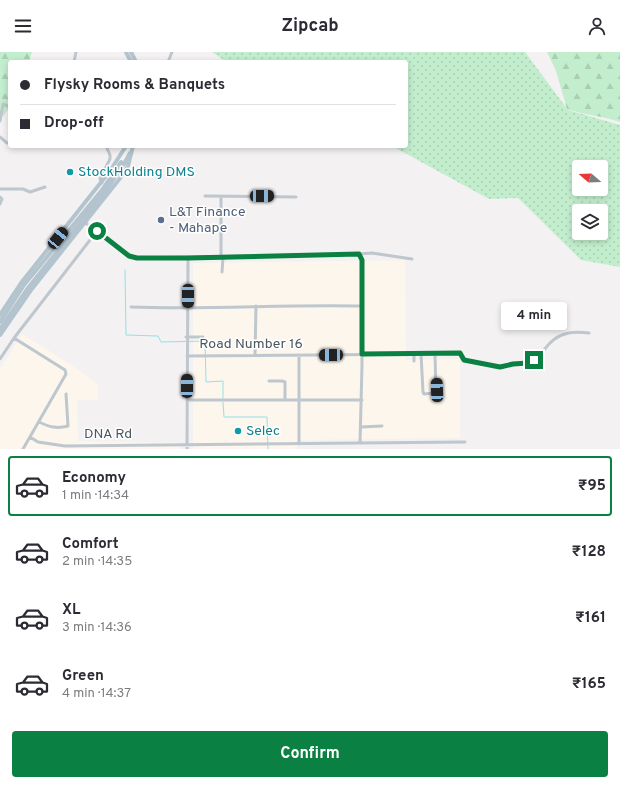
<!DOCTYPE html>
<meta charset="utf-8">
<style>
body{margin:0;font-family:Overpass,sans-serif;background:#f7f7f7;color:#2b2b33;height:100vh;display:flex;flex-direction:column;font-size:15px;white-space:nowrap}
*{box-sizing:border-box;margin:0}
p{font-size:13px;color:#7c7c81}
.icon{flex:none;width:22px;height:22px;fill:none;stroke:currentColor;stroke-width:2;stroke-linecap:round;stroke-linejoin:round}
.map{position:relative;height:397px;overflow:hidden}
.side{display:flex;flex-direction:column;background:#fff;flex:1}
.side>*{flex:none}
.guide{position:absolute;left:8px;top:8px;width:400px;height:88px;border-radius:4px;box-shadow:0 2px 6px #0003;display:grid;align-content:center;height:88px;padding:0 12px;background:#fff}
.needle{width:26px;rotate:289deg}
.controls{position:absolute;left:572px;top:108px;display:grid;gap:8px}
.controls a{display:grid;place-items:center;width:36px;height:36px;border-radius:4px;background:#fff;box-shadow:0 2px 6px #0003;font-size:20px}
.end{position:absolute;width:18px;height:18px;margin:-9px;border:5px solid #0b8043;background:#fff;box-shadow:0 0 0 2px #fff}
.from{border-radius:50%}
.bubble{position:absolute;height:28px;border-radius:4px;background:#fff;box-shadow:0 2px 6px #0003;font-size:13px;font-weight:700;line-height:28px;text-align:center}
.car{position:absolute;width:12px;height:24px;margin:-12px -6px;border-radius:5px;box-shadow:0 0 3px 1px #0007;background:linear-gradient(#222 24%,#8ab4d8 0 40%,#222 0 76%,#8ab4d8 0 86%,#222 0)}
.guide b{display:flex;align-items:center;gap:14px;height:38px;font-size:15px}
.guide b+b{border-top:1px solid #e1e1e2}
.guide i{width:10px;height:10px;background:#2b2b33}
ul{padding:7px 0 0;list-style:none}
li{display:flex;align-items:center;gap:12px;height:60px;margin:0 8px 6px;padding:0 4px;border:2px solid transparent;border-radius:4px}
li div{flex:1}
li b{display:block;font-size:15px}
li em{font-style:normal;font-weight:700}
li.active{border-color:#0b8043}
li>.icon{width:36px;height:36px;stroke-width:1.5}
.primary-button{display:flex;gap:8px;margin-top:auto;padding:8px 12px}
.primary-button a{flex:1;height:46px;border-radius:4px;background:#0b8043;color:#fff;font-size:16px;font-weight:700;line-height:46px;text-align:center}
header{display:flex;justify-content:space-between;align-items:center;height:52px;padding:0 12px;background:#fff;font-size:18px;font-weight:700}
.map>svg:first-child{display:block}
.commercial{fill:#fcf6ed}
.forest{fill:url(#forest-firs)}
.park{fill:url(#park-dots);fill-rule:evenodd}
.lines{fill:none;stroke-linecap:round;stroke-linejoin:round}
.stream{stroke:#92e1e8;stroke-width:1}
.minor{stroke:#bec7cd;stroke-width:3}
.major{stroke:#b3c4ce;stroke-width:4}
.major-bridge{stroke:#b3c4ce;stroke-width:4}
.route{stroke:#0b8043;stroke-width:5}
.culture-dot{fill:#0f9aa8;stroke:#fff;stroke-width:1.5}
.service-dot{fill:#5c6f8a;stroke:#fff;stroke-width:1.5}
.labels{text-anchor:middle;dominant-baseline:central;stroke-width:3;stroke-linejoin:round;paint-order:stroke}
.culture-label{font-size:14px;fill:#0d838f;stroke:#fff;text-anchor:start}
.service-label{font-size:14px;fill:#4e5e75;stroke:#fff;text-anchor:start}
.street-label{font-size:14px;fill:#4a575e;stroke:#fff}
</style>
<header><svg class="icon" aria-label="menu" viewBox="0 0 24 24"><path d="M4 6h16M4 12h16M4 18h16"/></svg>Zipcab<svg class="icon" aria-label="person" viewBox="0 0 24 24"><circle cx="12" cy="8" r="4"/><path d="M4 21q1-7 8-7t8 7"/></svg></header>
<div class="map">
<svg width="620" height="397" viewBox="0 0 620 397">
<defs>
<pattern id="forest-firs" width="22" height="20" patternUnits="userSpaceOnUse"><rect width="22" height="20" fill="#c3eece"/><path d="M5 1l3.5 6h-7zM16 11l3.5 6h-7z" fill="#a9ceb3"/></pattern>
<pattern id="park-dots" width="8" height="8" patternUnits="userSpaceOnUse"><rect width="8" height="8" fill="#c3eece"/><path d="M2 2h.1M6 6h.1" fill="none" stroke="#a9ceb3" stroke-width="1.8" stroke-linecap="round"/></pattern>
</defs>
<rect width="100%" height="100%" fill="#f3f1f2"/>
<path class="commercial" d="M405 208 406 308 460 307V386L297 388V397H193V211Z
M22 282 73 314 98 333V348H77L78 389 180 391V397H0V317Z"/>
<path class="forest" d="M0 0H32L29 10H10V55L0 68Z
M547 0H620V70C602 64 585 63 567 57L556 19Z"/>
<path class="park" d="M212 0H525L568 58 620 73V215L581 208 518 146 489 147 392 94H406V10H227ZM579 115H601V137H579ZM579 159H601V181H579Z"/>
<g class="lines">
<path class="stream" d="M125 218 126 283 158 284 161 290 205 289 206 330 223 329V346
M223 350 224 365H267L268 397"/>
<path class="minor" d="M74 10 76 0
M168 10 172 0
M0 69 3 52 10 55
M0 85 7 91
M102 131 100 127 110 107V103L106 94
M0 137H23L30 140 45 135
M205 144 296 145
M0 145 2 147 0 152
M84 170 129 203 137 206 359 202 362 208V313L360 391
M359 202 372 201 412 207
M221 206V145
M222 220 223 205
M131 255C208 258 285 252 362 254
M186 285H203
M14 286 65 318 66 322 23 397
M421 302 423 340 424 342 435 341 436 340 435 302
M255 303 256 254
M299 303V392
M187 304 435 302 460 301 464 308C471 310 479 310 486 312 489 312 492 314 495 315 499 315 531 310 534 308 541 304 544 297 549 292 560 280 574 279 589 281
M0 307 14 286 97 179
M414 309V301
M269 329H282L285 330V348
M187 348H362
M39 370C49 375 57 377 68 374L66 342
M361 375 382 374
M30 385 38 390 65 394 465 390
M187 397 188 206"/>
<path class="major" d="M126 0 131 10
M131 0 136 10
M124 112 130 101
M0 263 21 231 110 119 126 94
M0 283 31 238 121 125 128 114 133 94"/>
<path class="major-bridge" d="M0 270 24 233 102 138 121 110
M0 277 28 236 105 140 124 112"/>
</g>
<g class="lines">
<path class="route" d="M97 179 129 204 137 206H188L359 202 362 208V302L460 301 464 308 500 315 513 312 528 311 534 308"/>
</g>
<g class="culture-dot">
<circle cx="70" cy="120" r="4"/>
<circle cx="238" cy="379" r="4"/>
</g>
<circle class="service-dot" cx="161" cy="168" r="4"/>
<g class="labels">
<g class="culture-label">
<text x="78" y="120">StockHolding DMS</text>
<text x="246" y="379">Selec</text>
</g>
<g class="service-label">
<text x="169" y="160">L&amp;T Finance<tspan x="169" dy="16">- Mahape</tspan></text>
</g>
<g class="street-label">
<text x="251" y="292">Road Number 16</text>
<text x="108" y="382">DNA Rd</text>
</g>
</g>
</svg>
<div class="controls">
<a><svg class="needle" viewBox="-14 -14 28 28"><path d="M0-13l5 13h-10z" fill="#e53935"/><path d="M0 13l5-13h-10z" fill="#7c7c81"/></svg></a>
<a><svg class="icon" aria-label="layers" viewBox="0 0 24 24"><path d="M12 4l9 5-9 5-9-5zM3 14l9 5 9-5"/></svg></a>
</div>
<i class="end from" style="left:97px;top:179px"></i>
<i class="end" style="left:534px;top:308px"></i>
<div class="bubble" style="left:501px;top:250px;width:66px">4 min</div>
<i class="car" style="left:262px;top:144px;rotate:89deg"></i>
<i class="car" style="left:58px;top:186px;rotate:39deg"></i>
<i class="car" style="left:188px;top:244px;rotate:180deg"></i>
<i class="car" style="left:331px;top:303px;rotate:269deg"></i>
<i class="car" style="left:187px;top:334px;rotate:0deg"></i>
<i class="car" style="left:437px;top:338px;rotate:358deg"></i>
<div class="guide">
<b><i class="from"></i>Flysky Rooms &amp; Banquets</b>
<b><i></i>Drop-off</b>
</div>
</div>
<section class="side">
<ul>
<li class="active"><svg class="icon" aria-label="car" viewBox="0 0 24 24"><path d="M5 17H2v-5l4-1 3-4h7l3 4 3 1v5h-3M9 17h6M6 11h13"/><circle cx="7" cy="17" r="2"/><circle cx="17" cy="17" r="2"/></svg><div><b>Economy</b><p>1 min · 14:34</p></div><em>₹95</em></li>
<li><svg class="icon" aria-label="car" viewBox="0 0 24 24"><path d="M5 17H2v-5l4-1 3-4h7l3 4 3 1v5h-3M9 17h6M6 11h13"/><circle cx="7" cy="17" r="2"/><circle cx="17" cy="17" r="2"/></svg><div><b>Comfort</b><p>2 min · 14:35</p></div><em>₹128</em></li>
<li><svg class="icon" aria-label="car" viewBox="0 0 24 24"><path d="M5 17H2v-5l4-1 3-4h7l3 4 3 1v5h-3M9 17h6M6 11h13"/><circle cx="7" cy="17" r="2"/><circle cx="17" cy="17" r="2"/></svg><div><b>XL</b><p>3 min · 14:36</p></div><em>₹161</em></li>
<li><svg class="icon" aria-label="car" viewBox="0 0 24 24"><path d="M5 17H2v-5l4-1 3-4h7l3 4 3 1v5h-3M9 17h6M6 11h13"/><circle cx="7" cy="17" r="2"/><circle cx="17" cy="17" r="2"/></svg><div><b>Green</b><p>4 min · 14:37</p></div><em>₹165</em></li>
</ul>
<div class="primary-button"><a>Confirm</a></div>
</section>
